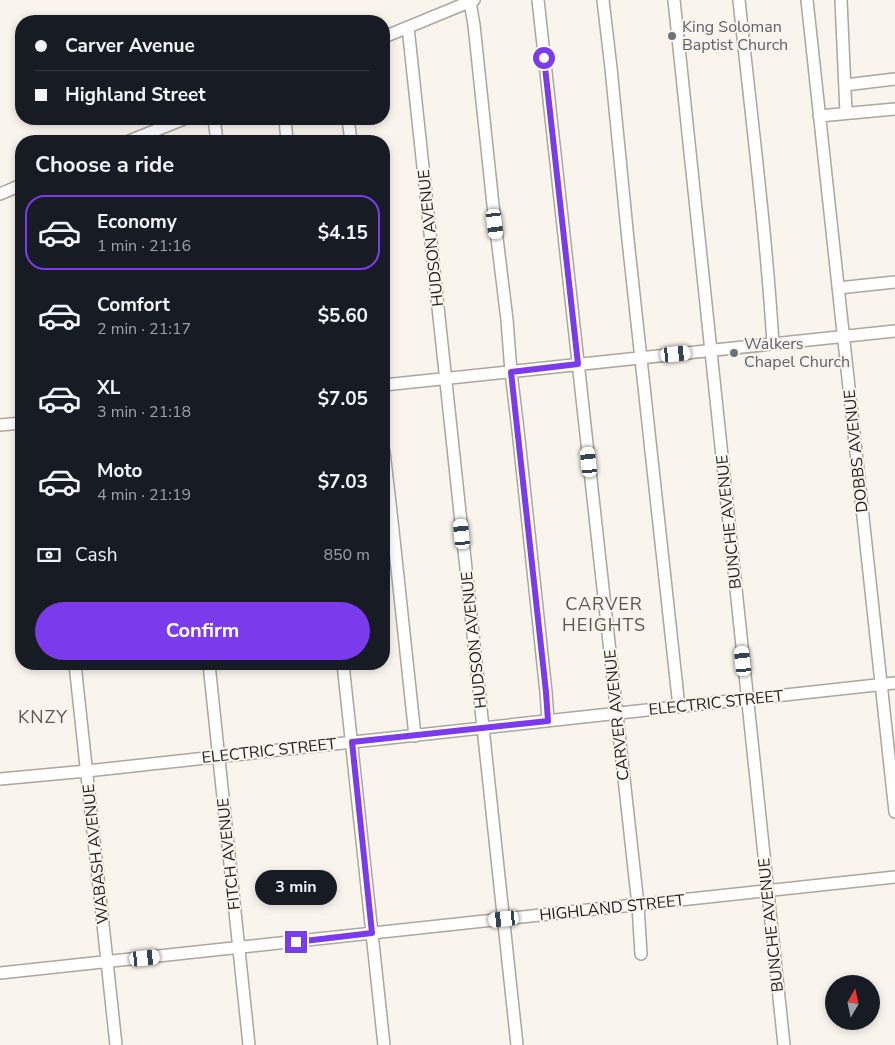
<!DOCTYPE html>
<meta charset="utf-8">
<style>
body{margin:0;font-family:"Nunito Sans",sans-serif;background:#20242c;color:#f1f3f6;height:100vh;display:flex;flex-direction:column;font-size:19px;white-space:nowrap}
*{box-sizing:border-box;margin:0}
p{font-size:16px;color:#9ea1a6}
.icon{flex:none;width:28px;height:28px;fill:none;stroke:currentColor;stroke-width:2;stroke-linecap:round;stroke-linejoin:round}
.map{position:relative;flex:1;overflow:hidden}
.drawer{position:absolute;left:15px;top:135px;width:375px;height:535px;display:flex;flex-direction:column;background:#171b24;border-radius:20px;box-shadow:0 2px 8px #0003}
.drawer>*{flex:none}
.top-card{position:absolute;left:15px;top:15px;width:375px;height:110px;border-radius:20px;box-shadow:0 2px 8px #0003;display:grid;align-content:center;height:110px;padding:0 20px;background:#171b24}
.needle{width:32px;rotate:9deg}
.tools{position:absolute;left:825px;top:975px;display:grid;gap:10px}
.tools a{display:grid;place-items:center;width:55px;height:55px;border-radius:50%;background:#171b24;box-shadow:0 2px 8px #0003;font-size:25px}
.end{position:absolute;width:22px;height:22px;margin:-11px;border:6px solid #7c3aed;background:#fff;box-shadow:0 0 0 2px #fff}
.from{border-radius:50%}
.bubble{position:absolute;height:35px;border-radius:18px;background:#171b24;box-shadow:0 2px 8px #0003;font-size:16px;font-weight:700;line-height:35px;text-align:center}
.car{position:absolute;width:15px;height:30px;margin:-15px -8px;border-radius:6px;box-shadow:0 0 4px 1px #0007;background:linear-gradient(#fff 24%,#345 0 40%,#fff 0 76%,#345 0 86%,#fff 0)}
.top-card b{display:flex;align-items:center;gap:18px;height:48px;font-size:19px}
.top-card b+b{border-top:1px solid #363941}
.top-card i{width:12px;height:12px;background:#f1f3f6}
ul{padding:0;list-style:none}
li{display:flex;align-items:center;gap:15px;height:75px;margin:0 10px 8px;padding:0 10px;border:2px solid transparent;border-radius:20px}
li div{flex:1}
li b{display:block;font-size:19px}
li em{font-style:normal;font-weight:700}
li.active{border-color:#7c3aed}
li>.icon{width:45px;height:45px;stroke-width:1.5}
h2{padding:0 20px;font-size:22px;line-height:60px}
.pay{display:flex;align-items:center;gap:12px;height:55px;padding:0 20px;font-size:19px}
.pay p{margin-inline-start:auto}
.button{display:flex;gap:10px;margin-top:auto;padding:10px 20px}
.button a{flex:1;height:58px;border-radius:30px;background:#7c3aed;color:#fff;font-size:20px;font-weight:700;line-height:58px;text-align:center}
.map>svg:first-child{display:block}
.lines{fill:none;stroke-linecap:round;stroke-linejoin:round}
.minor-casing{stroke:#aba69e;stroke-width:14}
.minor{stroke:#fff;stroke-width:11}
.route{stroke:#7c3aed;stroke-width:6}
.worship-dot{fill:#6b7280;stroke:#f9f4ec;stroke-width:2}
.labels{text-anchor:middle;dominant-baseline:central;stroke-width:4;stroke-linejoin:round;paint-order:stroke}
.worship-label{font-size:16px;fill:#5b616d;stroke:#f9f4ec;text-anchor:start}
.street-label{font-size:16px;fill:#1f1d1b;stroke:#f9f4ec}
.neighbourhood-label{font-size:18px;letter-spacing:1px;fill:#5b5650;stroke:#f9f4ec}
</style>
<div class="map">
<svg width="895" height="1045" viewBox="0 0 895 1045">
<rect width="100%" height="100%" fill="#f9f4ec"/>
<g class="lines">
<defs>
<path id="minor" d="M538 0 638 905 641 954
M603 0 611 68 628 240 679 707
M674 0 784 1045
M739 0C751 115 766 229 773 344
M807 0 895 812
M841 0 846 113
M470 2 474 25 493 205 507 320 511 372 518 430 546 692 548 721
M408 27 517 1045
M384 37 474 0
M845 85 895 79
M819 116 895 109
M214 119 217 141
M285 119 287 141
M348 119 351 141
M129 141 184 119
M0 194 21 185
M838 288 895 282
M384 385 895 331
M0 425 21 423
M384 452 392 521 415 736
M75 664 116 1045
M209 664 249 1045
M343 664 384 1045
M0 779 87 771 895 683
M0 973 895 877"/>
</defs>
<use href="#minor" class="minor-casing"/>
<use href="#minor" class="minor"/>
</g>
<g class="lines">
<path class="route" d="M296 942 372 933 352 742 548 721 546 692 511 372 578 364 544 58"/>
</g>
<g class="worship-dot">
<circle cx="672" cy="36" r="5"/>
<circle cx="734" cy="353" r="5"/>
</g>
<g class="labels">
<g class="worship-label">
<text x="682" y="27">King Soloman<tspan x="682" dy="18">Baptist Church</tspan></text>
<text x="744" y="344">Walkers<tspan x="744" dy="18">Chapel Church</tspan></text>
</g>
<g class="street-label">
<text transform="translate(431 238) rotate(-96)">HUDSON AVENUE</text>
<text transform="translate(856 451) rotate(-96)">DOBBS AVENUE</text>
<text transform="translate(729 522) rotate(-96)">BUNCHE AVENUE</text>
<text transform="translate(474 640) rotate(-96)">HUDSON AVENUE</text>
<text transform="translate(716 703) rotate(-6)">ELECTRIC STREET</text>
<text transform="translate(617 715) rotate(-96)">CARVER AVENUE</text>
<text transform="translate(269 751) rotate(-6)">ELECTRIC STREET</text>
<text transform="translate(96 854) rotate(-96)">WABASH AVENUE</text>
<text transform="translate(229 854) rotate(-96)">FITCH AVENUE</text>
<text transform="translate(612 908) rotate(-6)">HIGHLAND STREET</text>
<text transform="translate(771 925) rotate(-96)">BUNCHE AVENUE</text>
</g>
<g class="neighbourhood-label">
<text x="604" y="604">CARVER<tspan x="604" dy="21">HEIGHTS</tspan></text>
<text x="43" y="717">KNZY</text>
</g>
</g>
</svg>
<div class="tools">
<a><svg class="needle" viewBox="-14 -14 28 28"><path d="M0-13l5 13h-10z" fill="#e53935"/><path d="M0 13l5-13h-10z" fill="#9ea1a6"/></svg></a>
</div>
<i class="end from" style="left:544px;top:58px"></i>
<i class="end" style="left:296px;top:942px"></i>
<div class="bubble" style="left:255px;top:870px;width:82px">3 min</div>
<i class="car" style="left:495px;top:224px;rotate:173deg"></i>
<i class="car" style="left:676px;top:354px;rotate:84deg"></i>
<i class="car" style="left:589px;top:462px;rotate:354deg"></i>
<i class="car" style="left:462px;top:534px;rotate:354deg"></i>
<i class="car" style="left:743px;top:661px;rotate:354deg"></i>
<i class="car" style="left:504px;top:919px;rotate:264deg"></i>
<i class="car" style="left:145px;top:958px;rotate:84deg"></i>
<div class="top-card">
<b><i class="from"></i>Carver Avenue</b>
<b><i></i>Highland Street</b>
</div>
<section class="drawer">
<h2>Choose a ride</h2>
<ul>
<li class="active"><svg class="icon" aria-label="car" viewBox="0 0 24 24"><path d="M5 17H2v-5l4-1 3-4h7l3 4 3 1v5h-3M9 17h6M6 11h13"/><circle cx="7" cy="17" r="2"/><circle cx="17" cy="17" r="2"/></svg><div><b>Economy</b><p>1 min · 21:16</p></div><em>$4.15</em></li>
<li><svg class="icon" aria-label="car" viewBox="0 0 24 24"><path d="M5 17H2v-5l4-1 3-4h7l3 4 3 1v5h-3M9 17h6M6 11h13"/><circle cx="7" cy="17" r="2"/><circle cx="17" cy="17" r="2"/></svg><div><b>Comfort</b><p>2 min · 21:17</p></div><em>$5.60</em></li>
<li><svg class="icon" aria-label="car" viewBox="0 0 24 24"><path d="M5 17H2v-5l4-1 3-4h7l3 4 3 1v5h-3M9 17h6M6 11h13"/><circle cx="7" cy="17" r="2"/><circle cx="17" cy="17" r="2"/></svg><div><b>XL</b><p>3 min · 21:18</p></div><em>$7.05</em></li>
<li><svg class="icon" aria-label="car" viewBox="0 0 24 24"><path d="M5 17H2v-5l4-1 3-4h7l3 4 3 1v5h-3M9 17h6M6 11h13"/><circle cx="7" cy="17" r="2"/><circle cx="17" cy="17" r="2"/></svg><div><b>Moto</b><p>4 min · 21:19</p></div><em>$7.03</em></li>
</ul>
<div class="pay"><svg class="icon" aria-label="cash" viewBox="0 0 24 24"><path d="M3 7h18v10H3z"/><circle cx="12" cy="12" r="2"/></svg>Cash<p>850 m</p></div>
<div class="button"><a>Confirm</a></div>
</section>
</div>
